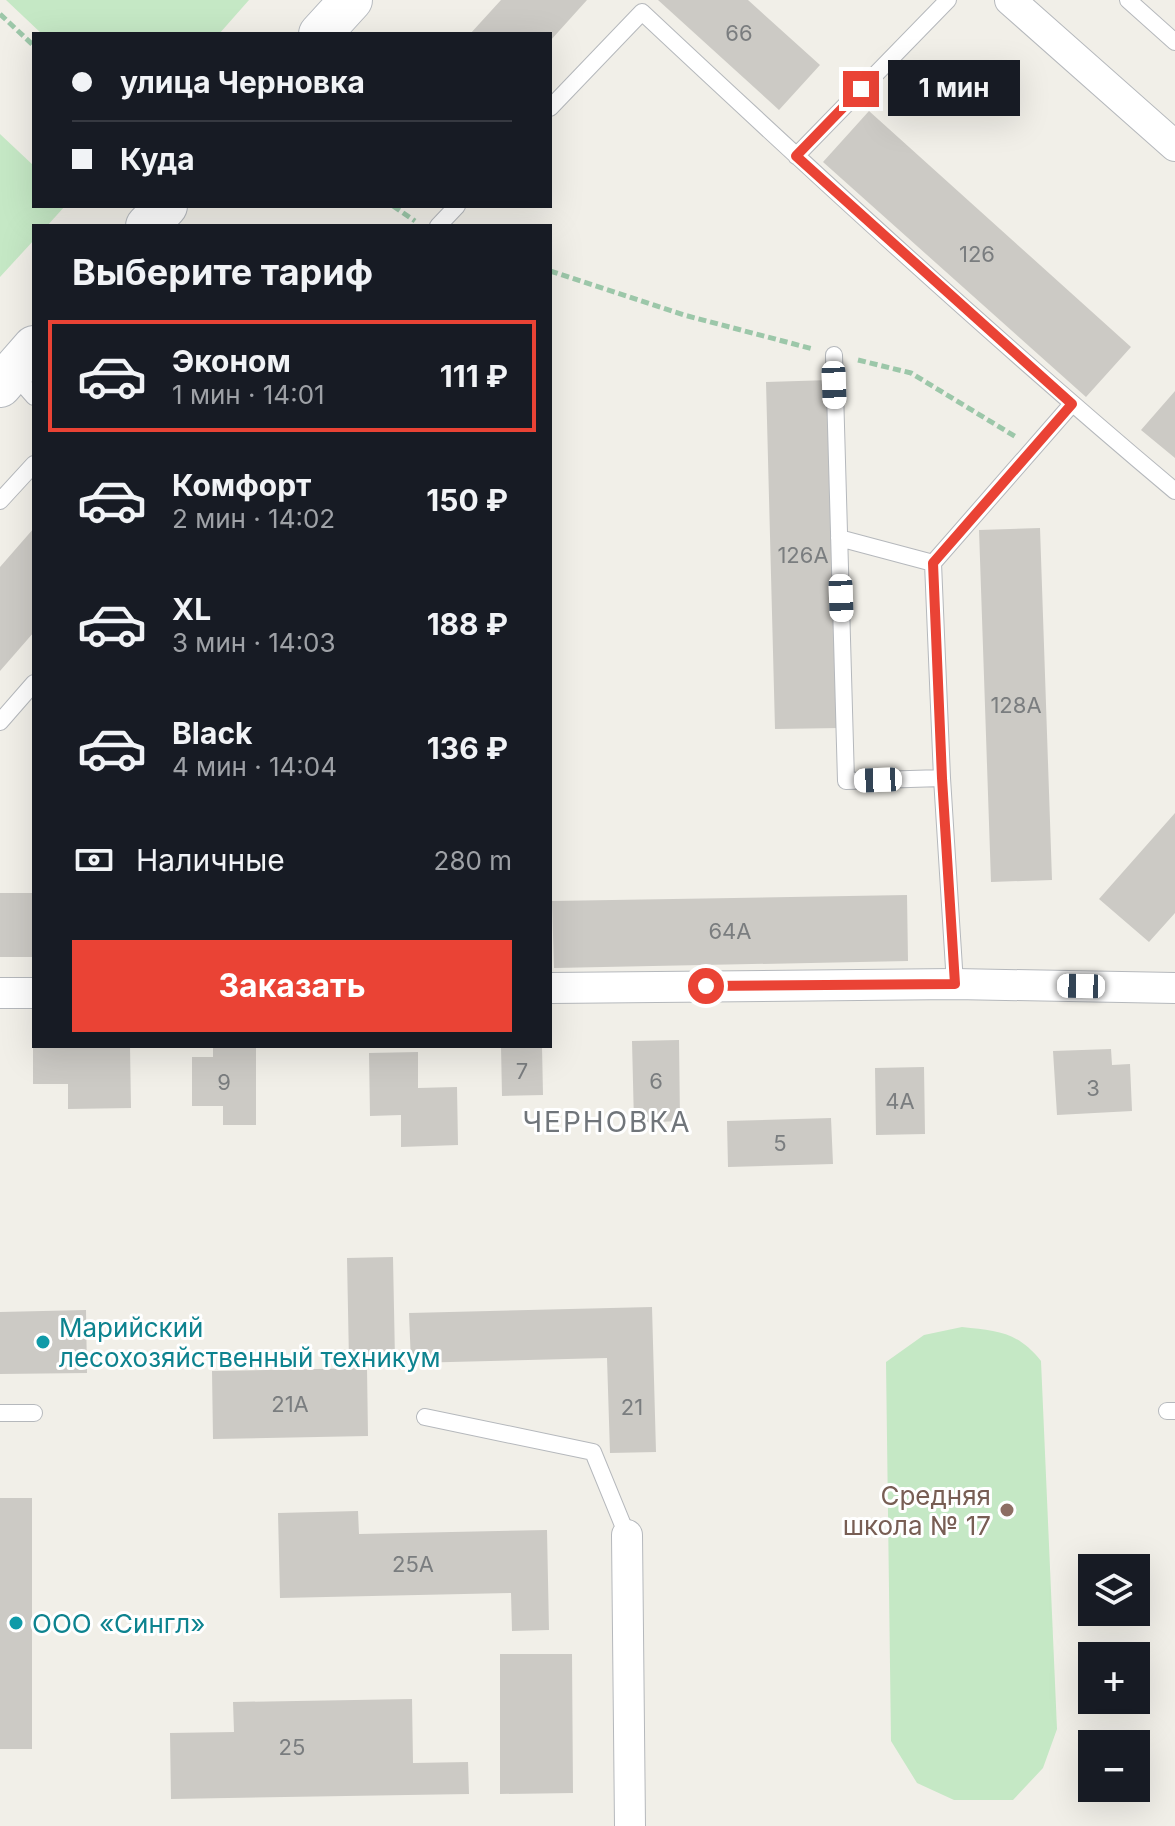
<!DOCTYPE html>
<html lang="ru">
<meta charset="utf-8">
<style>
body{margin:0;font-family:Inter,sans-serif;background:#20242c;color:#f1f3f6;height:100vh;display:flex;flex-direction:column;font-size:30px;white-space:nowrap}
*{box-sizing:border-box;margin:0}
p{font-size:26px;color:#9ea1a6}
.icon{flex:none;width:44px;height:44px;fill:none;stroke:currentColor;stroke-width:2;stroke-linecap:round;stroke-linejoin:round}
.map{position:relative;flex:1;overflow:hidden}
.drawer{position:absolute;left:32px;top:224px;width:520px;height:824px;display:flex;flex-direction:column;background:#171b24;border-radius:0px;box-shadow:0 8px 32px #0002}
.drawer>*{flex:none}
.top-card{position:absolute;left:32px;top:32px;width:520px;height:176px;border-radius:0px;box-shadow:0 8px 32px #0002;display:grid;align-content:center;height:176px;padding:0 40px;background:#171b24}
.fabs{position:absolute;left:1078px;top:1554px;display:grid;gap:16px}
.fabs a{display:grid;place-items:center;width:72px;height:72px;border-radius:0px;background:#171b24;box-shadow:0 8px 32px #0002;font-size:40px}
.end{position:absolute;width:36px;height:36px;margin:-18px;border:10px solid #ea4335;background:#fff;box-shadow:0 0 0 4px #fff}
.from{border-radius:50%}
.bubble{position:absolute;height:56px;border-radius:0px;background:#171b24;box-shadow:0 8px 32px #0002;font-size:26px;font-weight:700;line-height:56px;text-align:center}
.car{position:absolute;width:24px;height:48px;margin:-24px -12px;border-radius:10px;box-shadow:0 0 6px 2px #0007;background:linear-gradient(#fff 24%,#345 0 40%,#fff 0 76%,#345 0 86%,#fff 0)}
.top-card b{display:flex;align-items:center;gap:28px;height:76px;font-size:30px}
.top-card b+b{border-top:2px solid #363941}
.top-card i{width:20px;height:20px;background:#f1f3f6}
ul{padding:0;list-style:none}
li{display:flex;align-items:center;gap:24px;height:112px;margin:0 16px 12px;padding:0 24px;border:4px solid transparent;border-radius:0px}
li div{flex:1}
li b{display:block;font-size:30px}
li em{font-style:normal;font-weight:700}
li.selected{border-color:#ea4335}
li>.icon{width:72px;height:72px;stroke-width:1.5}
h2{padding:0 40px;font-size:36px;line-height:96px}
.pay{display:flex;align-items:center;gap:20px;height:88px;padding:0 40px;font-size:30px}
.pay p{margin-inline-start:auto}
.button{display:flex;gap:16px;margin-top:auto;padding:16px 40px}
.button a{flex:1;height:92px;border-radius:0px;background:#ea4335;color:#fff;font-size:32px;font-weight:700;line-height:92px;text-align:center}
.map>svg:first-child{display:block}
.green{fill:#c5e8c5}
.building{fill:#cccac5}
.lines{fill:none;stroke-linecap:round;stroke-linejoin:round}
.lane-casing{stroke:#b5b8bc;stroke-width:18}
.street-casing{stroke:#b5b8bc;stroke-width:32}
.secondary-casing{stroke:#b6babf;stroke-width:44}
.path{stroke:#9cc7a9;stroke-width:5;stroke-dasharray:8 4;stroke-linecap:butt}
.lane{stroke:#fff;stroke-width:16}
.street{stroke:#fff;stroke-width:30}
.secondary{stroke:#fff;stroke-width:42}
.route{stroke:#ea4335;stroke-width:10}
.culture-dot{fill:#0f9aa8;stroke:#fff;stroke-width:3}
.education-dot{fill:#8d6e63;stroke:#fff;stroke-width:3}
.labels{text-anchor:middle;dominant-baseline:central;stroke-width:6;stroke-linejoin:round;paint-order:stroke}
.number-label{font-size:22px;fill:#7a7d7f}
.culture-label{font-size:26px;fill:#0d838f;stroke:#fff;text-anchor:start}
.education-label{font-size:26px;fill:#785e54;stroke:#fff;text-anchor:end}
.neighbourhood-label{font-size:28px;letter-spacing:2px;fill:#70757a;stroke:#fff}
</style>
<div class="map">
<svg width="1175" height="1826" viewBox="0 0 1175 1826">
<rect width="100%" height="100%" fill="#f1efe8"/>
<path class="green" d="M6 0H249L219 34H42Z
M0 134 34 166V206H65L47 226H34V240L0 277Z
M962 1327C997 1331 1017 1331 1041 1361L1057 1729 1043 1768 1013 1800H954L917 1783 891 1741 886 1362 924 1335Z"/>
<path class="building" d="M501 0H587L550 41V34H470Z
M658 0H748L820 65 779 110Z
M869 111 1131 347 1086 397 823 162Z
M831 380 840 728 775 729 766 382Z
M1175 391V458L1141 430Z
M34 528V632L0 671V567Z
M1040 528 1052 880 991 882 979 530Z
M1175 813V913L1149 942 1099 899Z
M0 893H34V957H0Z
M907 895 908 961 554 968 552 901Z
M679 1040 680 1121 634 1123 632 1041Z
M33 1046H130L131 1108 68 1109V1084H33Z
M213 1046H256V1125H223V1106H192V1057H213Z
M501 1046H542L543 1095 502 1096Z
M1111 1049 1112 1065 1130 1064 1132 1111 1057 1115 1053 1051Z
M418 1052V1088L457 1087 458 1145 401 1147V1115L370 1116 369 1053Z
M924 1067 925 1134 876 1135 875 1068Z
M831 1118 833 1164 728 1167 727 1121Z
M393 1257 395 1360 349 1361 347 1258Z
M652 1307 656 1452 610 1453 607 1358 411 1363 409 1313Z
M86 1310 87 1373 0 1374V1312Z
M367 1368 368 1436 213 1439 212 1371Z
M0 1498H32V1749H0Z
M358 1511 359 1534 547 1530 549 1630 512 1631 511 1593 280 1598 278 1513Z
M500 1654H572L573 1793 500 1794Z
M412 1699 413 1763 468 1762 469 1794 171 1799 170 1733 234 1732 233 1702Z"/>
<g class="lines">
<defs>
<path id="lane" d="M1128 0 1175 42
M550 108 642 12C816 175 992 337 1175 491
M796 156 948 0
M438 226 457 206
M834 355 846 781 942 778
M13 373 34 397
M0 501 34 464
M839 538 933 563
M0 722 34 683
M955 984 942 778 933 563 1072 404
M1167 1411H1175
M0 1413H34
M425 1417 593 1452 627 1535"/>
<path id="street" d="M1010 0 1175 146
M550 988 955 984 1175 988
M0 993H34
M627 1535 630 1826"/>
<path id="secondary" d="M320 34 351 0
M147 226 166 206
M0 386 34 347"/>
</defs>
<use href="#lane" class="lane-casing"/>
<use href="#street" class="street-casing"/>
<use href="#secondary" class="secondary-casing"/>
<path class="path" d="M0 14 34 46
M393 206 415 221
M550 271 684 315 813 349
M858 360 911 373 1016 437"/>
<use href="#lane" class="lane"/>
<use href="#street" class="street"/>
<use href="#secondary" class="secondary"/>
</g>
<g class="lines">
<path class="route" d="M706 986 955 984 942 778 933 563 1072 404 796 156 861 89"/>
</g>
<g class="culture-dot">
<circle cx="43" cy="1342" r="8"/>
<circle cx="16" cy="1623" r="8"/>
</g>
<circle class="education-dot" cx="1007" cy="1510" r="8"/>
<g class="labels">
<g class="number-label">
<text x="739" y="33">66</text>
<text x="977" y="254">126</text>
<text x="803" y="555">126А</text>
<text x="1016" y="705">128А</text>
<text x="730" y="931">64А</text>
<text x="522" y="1071">7</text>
<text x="656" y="1081">6</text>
<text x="224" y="1082">9</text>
<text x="1093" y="1088">3</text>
<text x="900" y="1101">4А</text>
<text x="780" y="1143">5</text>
<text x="290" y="1404">21А</text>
<text x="632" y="1407">21</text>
<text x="413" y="1564">25А</text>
<text x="292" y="1747">25</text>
</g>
<g class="culture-label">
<text x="59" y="1327">Марийский<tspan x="59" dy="30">лесохозяйственный техникум</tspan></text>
<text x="32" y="1623">ООО «Сингл»</text>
</g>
<g class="education-label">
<text x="991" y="1495">Средняя<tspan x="991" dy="30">школа № 17</tspan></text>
</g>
<g class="neighbourhood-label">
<text x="607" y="1122">ЧЕРНОВКА</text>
</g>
</g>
</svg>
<div class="fabs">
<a><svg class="icon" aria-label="layers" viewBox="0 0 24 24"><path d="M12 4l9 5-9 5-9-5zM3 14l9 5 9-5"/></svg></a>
<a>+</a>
<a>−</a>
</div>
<i class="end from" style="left:706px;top:986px"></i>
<i class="end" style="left:861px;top:89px"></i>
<div class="bubble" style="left:888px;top:60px;width:132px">1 мин</div>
<i class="car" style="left:834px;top:385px;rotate:178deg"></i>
<i class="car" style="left:841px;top:598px;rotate:178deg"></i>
<i class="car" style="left:878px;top:780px;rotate:268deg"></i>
<i class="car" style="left:1081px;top:986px;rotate:271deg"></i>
<div class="top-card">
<b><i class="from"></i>улица Черновка</b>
<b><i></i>Куда</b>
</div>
<section class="drawer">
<h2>Выберите тариф</h2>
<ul>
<li class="selected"><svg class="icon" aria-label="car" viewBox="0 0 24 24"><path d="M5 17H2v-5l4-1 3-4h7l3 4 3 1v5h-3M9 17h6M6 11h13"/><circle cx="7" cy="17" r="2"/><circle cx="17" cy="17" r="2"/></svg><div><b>Эконом</b><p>1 мин · 14:01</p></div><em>111 ₽</em></li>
<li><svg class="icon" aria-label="car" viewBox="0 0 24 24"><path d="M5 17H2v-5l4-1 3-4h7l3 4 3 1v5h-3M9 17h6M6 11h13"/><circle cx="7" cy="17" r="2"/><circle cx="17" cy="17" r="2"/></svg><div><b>Комфорт</b><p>2 мин · 14:02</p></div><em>150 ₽</em></li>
<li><svg class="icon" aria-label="car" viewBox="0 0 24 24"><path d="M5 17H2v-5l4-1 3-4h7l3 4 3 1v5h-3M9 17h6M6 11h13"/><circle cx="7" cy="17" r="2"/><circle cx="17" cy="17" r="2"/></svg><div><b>XL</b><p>3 мин · 14:03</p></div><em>188 ₽</em></li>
<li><svg class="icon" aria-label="car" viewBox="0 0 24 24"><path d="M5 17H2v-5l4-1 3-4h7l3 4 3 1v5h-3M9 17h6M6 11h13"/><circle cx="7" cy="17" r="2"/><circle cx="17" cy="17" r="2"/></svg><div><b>Black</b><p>4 мин · 14:04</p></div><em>136 ₽</em></li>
</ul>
<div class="pay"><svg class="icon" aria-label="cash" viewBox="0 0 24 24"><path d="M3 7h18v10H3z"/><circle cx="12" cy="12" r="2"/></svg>Наличные<p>280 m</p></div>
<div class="button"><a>Заказать</a></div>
</section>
</div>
